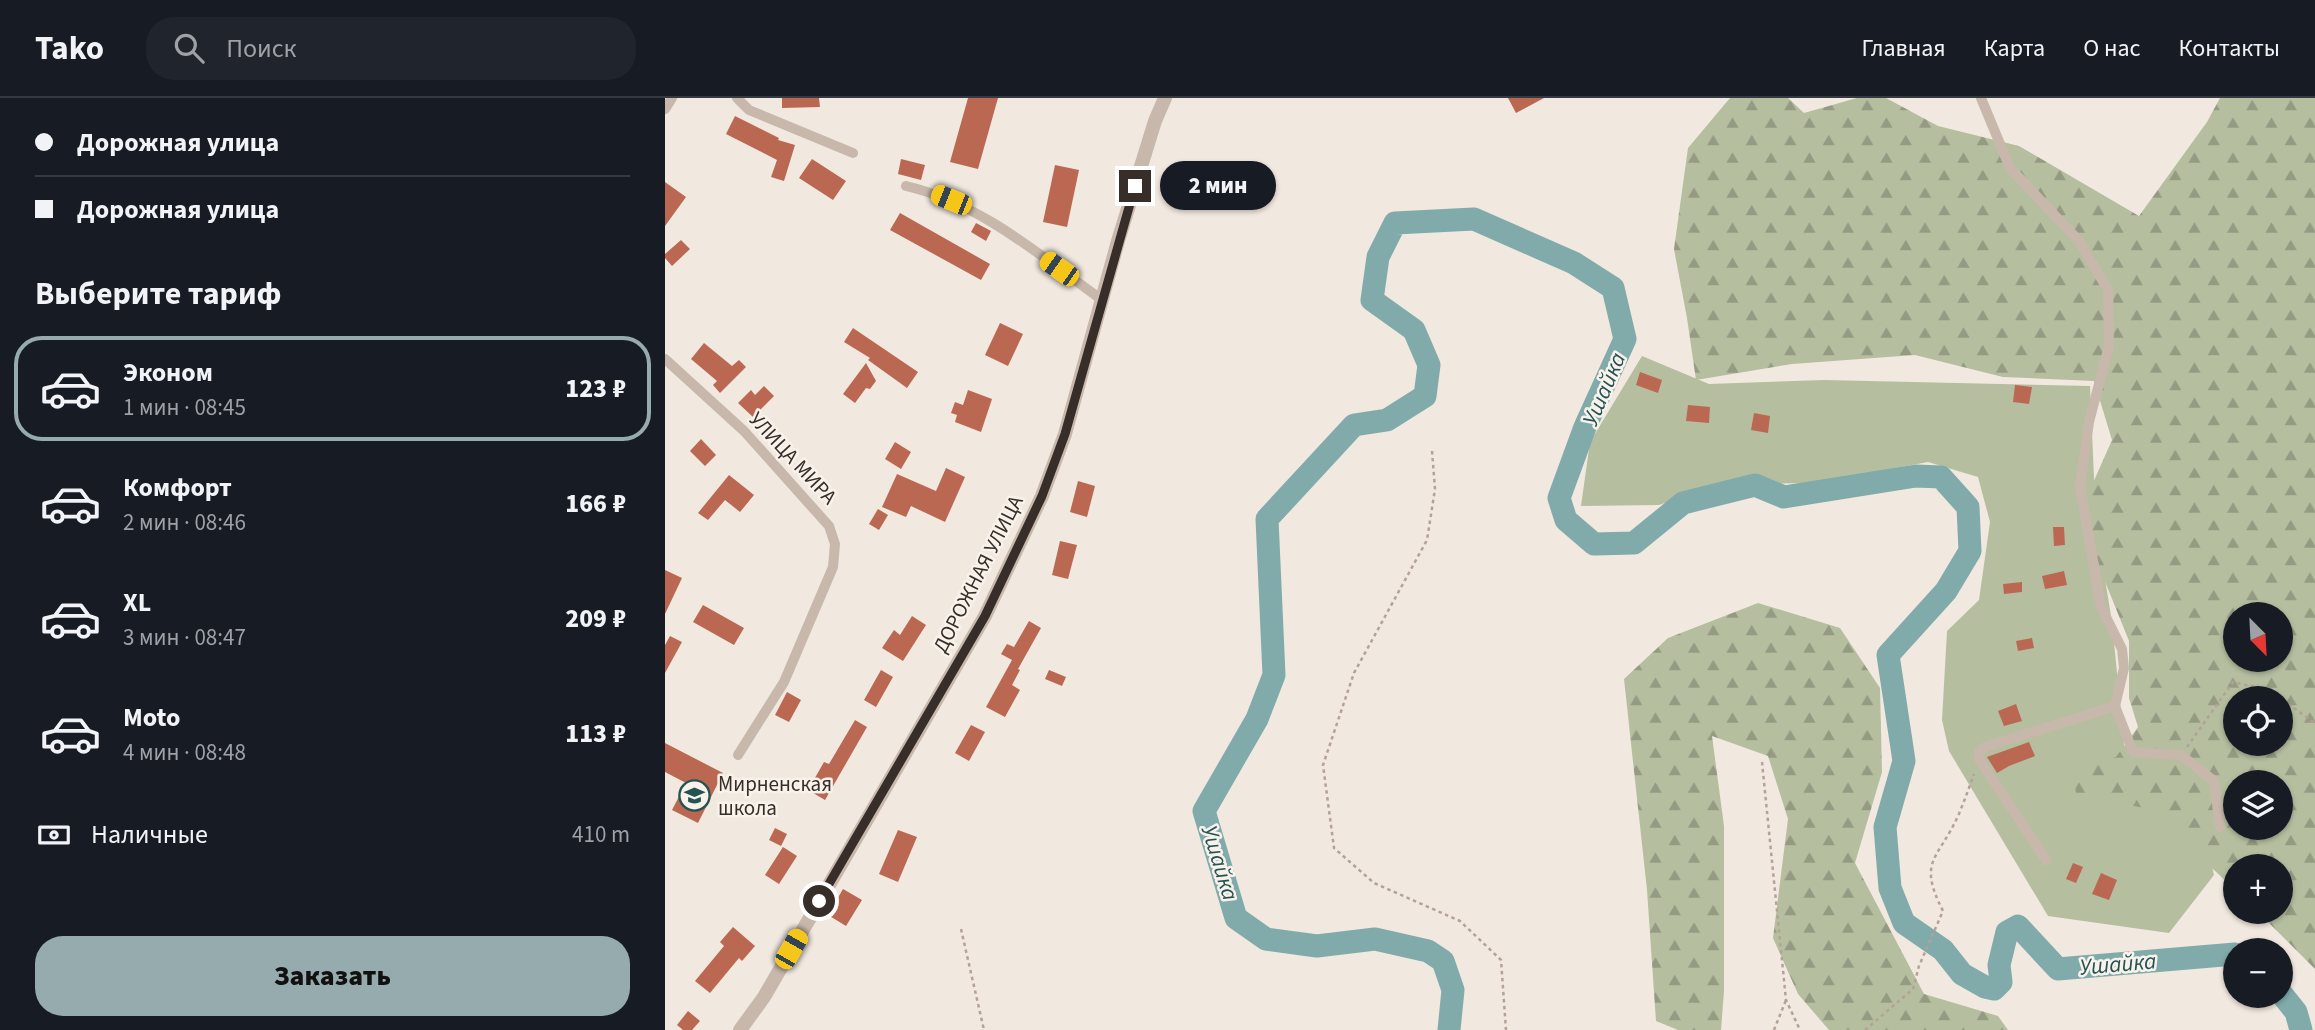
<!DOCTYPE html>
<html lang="ru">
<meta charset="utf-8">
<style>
body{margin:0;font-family:"Source Sans 3",sans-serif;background:#20242c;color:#f1f3f6;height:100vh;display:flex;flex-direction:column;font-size:26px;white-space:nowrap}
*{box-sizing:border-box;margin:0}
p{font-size:23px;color:#9ea1a6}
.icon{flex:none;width:38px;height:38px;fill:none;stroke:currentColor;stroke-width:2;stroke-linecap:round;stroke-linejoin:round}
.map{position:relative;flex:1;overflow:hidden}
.sheet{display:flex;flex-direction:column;background:#171b24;width:665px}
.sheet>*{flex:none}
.hud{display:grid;align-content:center;height:154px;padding:0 35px;background:#171b24}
.needle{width:46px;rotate:156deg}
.fabs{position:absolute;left:1558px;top:504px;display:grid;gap:14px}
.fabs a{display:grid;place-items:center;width:70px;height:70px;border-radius:50%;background:#171b24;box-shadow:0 2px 5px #0004;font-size:35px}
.end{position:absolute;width:32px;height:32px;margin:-16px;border:9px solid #372e2a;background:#fff;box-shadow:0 0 0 4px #fff}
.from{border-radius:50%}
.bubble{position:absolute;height:49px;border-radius:24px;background:#171b24;box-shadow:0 2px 5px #0004;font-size:23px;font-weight:800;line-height:49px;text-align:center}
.car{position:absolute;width:21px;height:42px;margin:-21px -10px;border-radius:9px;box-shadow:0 0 5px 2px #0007;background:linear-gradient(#f5c518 24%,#345 0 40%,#f5c518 0 76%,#345 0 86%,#f5c518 0)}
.hud b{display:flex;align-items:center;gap:24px;height:66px;font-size:26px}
.hud b+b{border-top:2px solid #363941}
.hud i{width:18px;height:18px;background:#f1f3f6}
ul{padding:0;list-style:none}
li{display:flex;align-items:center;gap:21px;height:105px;margin:0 14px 10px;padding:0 21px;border:4px solid transparent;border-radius:28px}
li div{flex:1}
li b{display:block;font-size:26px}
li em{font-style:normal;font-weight:800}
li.active{border-color:#95abad}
li>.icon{width:63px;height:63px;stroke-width:1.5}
h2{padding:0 35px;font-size:32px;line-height:84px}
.pay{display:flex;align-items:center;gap:18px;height:77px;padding:0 35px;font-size:26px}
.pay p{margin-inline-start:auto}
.action{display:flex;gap:14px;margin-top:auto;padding:14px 35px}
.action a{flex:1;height:80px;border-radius:28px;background:#95abad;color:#111;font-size:28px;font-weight:800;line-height:80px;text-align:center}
header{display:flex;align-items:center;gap:42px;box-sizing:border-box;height:98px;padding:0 35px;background:#171b24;border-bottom:2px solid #363941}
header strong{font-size:33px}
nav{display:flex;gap:38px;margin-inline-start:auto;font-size:24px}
.search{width:490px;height:63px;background:#20242c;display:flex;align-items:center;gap:18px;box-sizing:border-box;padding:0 24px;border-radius:28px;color:#9ea1a6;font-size:26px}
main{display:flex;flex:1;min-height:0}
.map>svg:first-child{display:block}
.green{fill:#b6bea0}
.forest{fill:url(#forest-firs);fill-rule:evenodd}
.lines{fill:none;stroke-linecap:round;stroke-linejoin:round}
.river{stroke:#81abab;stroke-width:23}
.building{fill:#bb6853}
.path{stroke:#b4a296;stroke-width:2.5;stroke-dasharray:3.5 3.5;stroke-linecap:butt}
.minor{stroke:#c8b8ac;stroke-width:10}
.tertiary{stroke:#c8b8ac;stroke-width:14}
.route{stroke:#372e2a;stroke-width:9}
.labels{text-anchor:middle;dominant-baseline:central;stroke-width:5;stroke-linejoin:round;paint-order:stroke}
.street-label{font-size:21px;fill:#372e2a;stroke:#f8f2eb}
.poi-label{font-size:21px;fill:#372e2a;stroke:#f8f2eb;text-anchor:start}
.water-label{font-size:23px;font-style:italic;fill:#245354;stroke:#f8f2eb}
</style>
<header>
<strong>Tako</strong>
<div class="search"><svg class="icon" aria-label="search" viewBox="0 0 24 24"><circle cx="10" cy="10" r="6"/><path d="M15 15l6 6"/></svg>Поиск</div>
<nav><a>Главная</a><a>Карта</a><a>О нас</a><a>Контакты</a></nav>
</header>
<main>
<section class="sheet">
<div class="hud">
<b><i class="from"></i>Дорожная улица</b>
<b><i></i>Дорожная улица</b>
</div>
<h2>Выберите тариф</h2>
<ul>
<li class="active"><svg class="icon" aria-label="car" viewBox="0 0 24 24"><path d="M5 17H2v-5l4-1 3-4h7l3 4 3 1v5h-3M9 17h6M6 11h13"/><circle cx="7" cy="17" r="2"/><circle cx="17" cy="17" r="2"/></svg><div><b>Эконом</b><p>1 мин · 08:45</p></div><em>123 ₽</em></li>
<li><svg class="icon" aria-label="car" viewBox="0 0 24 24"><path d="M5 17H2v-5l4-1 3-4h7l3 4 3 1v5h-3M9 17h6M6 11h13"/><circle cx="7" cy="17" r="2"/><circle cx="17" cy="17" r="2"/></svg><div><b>Комфорт</b><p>2 мин · 08:46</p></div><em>166 ₽</em></li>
<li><svg class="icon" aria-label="car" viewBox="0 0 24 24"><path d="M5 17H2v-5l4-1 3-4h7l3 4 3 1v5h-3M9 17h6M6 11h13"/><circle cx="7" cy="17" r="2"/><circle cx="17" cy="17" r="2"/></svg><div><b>XL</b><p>3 мин · 08:47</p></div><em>209 ₽</em></li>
<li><svg class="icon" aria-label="car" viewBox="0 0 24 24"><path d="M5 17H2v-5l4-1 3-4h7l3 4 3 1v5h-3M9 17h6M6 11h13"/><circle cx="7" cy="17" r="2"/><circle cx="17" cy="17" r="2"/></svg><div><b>Moto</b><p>4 мин · 08:48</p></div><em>113 ₽</em></li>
</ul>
<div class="pay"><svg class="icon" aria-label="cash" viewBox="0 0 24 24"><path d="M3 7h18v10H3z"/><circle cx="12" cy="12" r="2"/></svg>Наличные<p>410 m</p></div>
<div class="action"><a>Заказать</a></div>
</section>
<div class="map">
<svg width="1650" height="932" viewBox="0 0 1650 932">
<defs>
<pattern id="forest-firs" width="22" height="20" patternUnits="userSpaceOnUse" patternTransform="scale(1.75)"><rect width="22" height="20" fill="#b6bea0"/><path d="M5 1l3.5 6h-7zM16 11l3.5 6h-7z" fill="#959b83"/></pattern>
</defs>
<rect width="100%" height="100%" fill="#f1e8df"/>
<path class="green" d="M977 258 1044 286 1159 282 1425 288 1431 426 1447 524 1461 666 1543 751 1549 777 1504 835 1383 818 1284 653 1277 622 1282 533 1314 502 1325 424 1313 379 1263 364 1150 385 1054 386 994 407 916 408 925 344Z"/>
<path class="forest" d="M1065 0H1123L1139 15 1192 0H1221L1273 28 1354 48 1474 118 1542 24 1555 0H1650V871L1593 814H1615V768H1570V792L1485 711 1411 697 1409 678 1419 667 1451 659 1473 629 1464 600V543L1437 476 1416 412 1447 342 1429 283 1338 279 1250 257 1127 266 1031 282 1022 220 1009 151 1023 50ZM1570 516H1615V562H1570ZM1570 600H1615V646H1570ZM1570 684H1615V730H1570Z
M1093 505 1175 530 1215 590 1217 674 1190 765 1259 896 1333 918 1343 932H1164L1133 896 1108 840 1123 721 1103 658 1047 638 1059 728V893L1056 932H1013L991 923 982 792 959 581 1003 540Z"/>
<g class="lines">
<path class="river" d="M1615 894 1631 914 1636 932
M784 932 788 892 778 863 763 853 710 841 652 848 601 841 571 820 539 713 592 621 609 577 602 421 689 327 722 322 760 298 764 267 749 232 707 202 713 159 730 125 809 121 909 165 948 190 960 241 920 329 894 400 901 422 929 446 969 445 1018 405 1090 387 1119 399 1251 378 1276 379 1303 409 1305 453 1281 493 1223 557 1239 663 1220 729 1225 790 1239 825 1278 852 1297 876 1320 889 1329 891 1336 884 1334 867 1342 834 1353 828 1393 871 1570 856"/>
</g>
<path class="building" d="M117 0H154L155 9 117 10Z
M303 0H333L313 71 285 64Z
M843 0H879L851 15Z
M70 18 114 40 113 42 130 47 119 83 106 79 112 62 61 36Z
M147 61 181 83 168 102 134 80Z
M236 61 260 67 256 82 233 76Z
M390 67 414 72 402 129 378 124Z
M0 84 21 99 0 128Z
M235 115 325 166 316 182 225 132Z
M311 125 326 133 321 143 306 134Z
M16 142 25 151 7 168 0 160V156Z
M335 225 358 236 343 268 320 257Z
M188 230 253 274 242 290 203 262 205 260 179 244Z
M39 245 67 268 74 262 81 269 55 295 48 287 52 283 26 261Z
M201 265 211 283 205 291 201 290 190 305 178 296Z
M975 274 997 282 993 295 971 287Z
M1350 287 1367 289 1364 306 1348 304Z
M99 288 109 298 88 319 73 305 86 292 90 297Z
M303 292 327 301 316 334 290 324 292 317 286 315 290 304 298 307Z
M1023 307 1045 309 1044 325 1021 323Z
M1089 315 1105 318 1103 335 1086 332Z
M36 341 51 357 40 368 25 353Z
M230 344 246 354 236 371 220 361Z
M281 370 300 379 280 424 246 408 241 419 217 409 232 376 271 393Z
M64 377 89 397 75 414 60 402 43 422 33 415Z
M413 383 430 388 422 419 405 414Z
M213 411 223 417 214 432 204 426Z
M1388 429H1399L1400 447 1389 448Z
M395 443 412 447 403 481 387 477Z
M0 472 17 480 0 516Z
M1399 473 1402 487 1380 491 1377 478Z
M1357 484V494L1339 496 1338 486Z
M38 507 79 530 69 547 28 524Z
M247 518 261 527 238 563 217 550 229 532 235 537Z
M364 523 376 530 353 571 355 572 347 587 355 592 340 619 321 609 347 562 336 556 342 546 349 549Z
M5 538 17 544 0 575V547Z
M1367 540 1369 550 1353 553 1351 543Z
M216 572 228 579 211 609 199 602Z
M384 572 401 579 397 588 380 581Z
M122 594 136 602 124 624 110 617Z
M1351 606 1357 623 1339 628 1333 613Z
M190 622 202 629 160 702 143 692 159 664 164 666Z
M306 627 320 634 304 663 290 655Z
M1364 644 1370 658 1344 668 1332 675 1322 659Z
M0 645 58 675 33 725 7 712 21 685 0 674Z
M110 730 122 736 116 748 104 742Z
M233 732 252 739 233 784 214 776Z
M118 749 132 758 114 786 100 777Z
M1408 765 1418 769 1411 785 1401 781Z
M1436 775 1452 782 1444 802 1427 796Z
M178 791 197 802 181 828 163 817Z
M68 829 90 848 77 863 74 860 45 895 30 883 59 848 55 844Z
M23 913 35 923 27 932H18L12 927Z"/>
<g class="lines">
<path class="path" d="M767 353 770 391 762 442 689 575 658 667 669 750 709 785 795 823 836 862 841 932
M1522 649 1568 584 1603 592 1650 625
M1097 664 1121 902 1135 932
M296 831 319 932
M1109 932 1121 902
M1200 932 1248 891 1254 868 1278 813C1252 762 1273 762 1293 718 1299 704 1304 690 1309 676"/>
<path class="minor" d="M72 0 84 12 188 55
M1316 0 1345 70 1414 143 1443 192 1444 248 1424 324 1415 388 1436 509 1457 551 1459 570 1450 608 1468 654 1516 657 1549 683 1555 729
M0 11 7 0
M241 88C315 105 376 158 437 202
M0 261 79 333 164 428 170 446 168 469 119 584 73 657
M1381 762 1314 661V654L1320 649 1450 608"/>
<path class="tertiary" d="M75 932 99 899 320 518 377 398 400 336 453 143 490 23 500 0"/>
</g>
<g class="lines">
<path class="route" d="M154 803 320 518 377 398 400 336 470 88"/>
</g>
<defs>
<symbol id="school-ring" viewBox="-11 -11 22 22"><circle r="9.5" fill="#f8f2eb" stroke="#245354" stroke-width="1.5"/><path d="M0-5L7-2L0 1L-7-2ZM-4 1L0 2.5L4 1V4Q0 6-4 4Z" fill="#245354"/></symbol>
</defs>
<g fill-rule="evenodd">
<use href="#school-ring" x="12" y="680" width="35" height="35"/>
</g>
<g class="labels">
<g class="street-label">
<text transform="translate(128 360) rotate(47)">УЛИЦА МИРА</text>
<text transform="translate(313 476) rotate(-63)">ДОРОЖНАЯ УЛИЦА</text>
</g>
<g class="poi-label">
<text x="53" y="686">Мирненская<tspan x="53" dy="24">школа</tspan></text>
</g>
<g class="water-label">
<text transform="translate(939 291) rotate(-67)">Ушайка</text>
<text transform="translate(555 765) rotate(73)">Ушайка</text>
<text transform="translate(1453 866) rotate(-5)">Ушайка</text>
</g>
</g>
</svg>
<div class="fabs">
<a><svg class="needle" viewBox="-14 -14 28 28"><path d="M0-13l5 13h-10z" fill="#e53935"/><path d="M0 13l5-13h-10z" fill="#9ea1a6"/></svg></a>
<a><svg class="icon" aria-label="locate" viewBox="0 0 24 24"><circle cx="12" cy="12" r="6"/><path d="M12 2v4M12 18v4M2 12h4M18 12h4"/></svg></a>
<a><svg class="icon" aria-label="layers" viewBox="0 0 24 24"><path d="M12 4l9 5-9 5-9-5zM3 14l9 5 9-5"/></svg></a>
<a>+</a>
<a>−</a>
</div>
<i class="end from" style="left:154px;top:803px"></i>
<i class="end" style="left:470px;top:88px"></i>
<div class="bubble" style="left:495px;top:63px;width:116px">2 мин</div>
<i class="car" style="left:286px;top:102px;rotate:292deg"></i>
<i class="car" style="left:394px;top:171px;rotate:305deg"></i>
<i class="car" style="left:126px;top:851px;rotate:30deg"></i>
</div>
</main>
